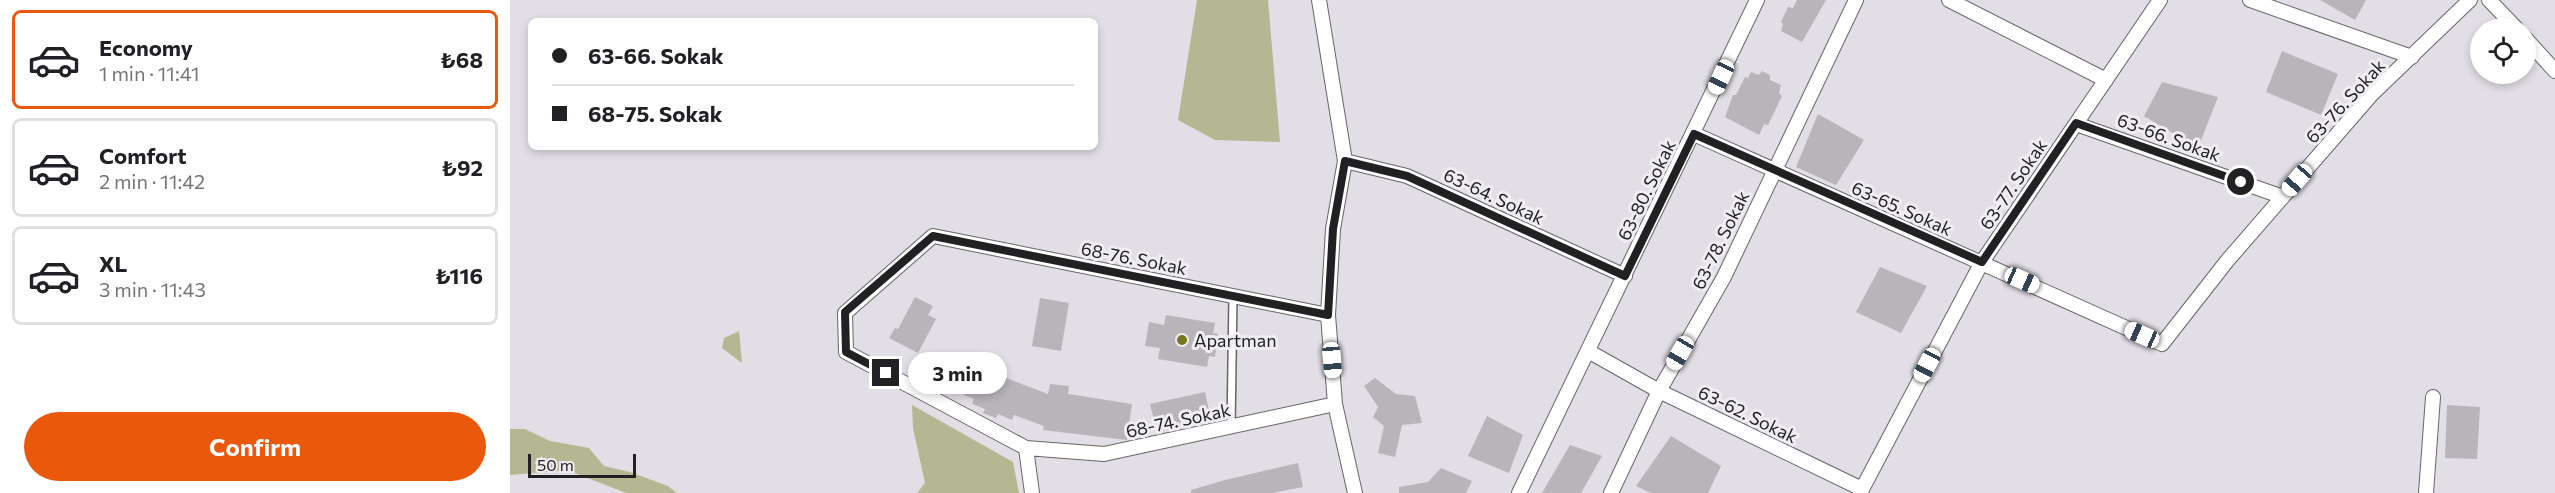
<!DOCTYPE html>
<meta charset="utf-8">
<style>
body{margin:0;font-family:Commissioner,sans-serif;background:#f2f2f2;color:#202124;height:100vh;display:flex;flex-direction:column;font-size:22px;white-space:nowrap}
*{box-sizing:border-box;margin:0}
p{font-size:20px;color:#757577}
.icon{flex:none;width:33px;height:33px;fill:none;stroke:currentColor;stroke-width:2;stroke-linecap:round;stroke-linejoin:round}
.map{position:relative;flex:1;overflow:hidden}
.details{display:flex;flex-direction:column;background:#fff;width:510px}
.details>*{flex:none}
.top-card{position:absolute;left:18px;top:18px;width:570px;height:132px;border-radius:9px;box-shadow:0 3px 9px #0003;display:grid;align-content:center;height:132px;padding:0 24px;background:#fff}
.fabs{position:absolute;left:1960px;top:18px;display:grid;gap:12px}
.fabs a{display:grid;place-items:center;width:66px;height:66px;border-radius:50%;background:#fff;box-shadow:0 3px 9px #0003;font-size:30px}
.scale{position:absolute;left:18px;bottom:15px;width:108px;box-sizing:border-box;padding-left:6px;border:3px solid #212022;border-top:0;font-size:16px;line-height:21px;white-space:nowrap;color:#212022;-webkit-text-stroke:4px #efecf2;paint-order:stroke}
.end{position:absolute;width:27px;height:27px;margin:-14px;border:8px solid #212022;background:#fff;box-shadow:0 0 0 3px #fff}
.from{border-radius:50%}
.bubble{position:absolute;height:42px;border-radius:21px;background:#fff;box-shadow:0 3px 9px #0003;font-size:20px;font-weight:700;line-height:42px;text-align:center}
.car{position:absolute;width:18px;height:36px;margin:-18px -9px;border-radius:8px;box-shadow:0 0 4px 2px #0007;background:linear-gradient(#fff 24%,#345 0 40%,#fff 0 76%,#345 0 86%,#fff 0)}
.top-card b{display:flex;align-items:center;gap:21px;height:57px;font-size:22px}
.top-card b+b{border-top:2px solid #e0e0e0}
.top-card i{width:15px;height:15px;background:#202124}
ul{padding:10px 0 0;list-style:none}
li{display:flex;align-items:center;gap:18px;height:99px;margin:0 12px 9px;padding:0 12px;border:3px solid #e0e0e0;border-radius:9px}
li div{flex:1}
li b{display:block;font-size:22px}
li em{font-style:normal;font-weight:700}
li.on{border-color:#ea580c}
li>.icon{width:54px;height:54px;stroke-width:1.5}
.action{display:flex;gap:12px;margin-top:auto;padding:12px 24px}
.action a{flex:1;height:69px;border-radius:36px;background:#ea580c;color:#fff;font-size:24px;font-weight:700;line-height:69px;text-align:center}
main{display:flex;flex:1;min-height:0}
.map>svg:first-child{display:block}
.green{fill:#b4b791}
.building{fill:#b8b4ba}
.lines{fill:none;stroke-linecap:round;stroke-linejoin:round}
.lane-casing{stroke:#68646a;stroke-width:10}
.street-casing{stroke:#68646a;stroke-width:16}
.lane{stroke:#fff;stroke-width:7}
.street{stroke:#fff;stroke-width:14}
.route{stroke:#212022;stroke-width:8}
.poi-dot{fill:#75771f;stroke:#efecf2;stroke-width:2}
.labels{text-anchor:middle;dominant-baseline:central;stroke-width:6;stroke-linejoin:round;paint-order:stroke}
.street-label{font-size:18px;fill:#212022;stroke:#efecf2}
.poi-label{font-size:18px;fill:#212022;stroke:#efecf2;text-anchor:start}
</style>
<main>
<section class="details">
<ul>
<li class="on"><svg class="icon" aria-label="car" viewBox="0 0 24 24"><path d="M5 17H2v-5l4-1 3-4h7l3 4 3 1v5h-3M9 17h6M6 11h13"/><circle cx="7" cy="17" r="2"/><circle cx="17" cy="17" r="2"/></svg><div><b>Economy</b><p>1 min · 11:41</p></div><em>₺68</em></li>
<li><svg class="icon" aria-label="car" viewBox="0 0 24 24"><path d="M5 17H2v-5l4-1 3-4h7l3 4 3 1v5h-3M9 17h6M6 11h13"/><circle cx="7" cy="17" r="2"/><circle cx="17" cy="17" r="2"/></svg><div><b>Comfort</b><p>2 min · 11:42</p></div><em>₺92</em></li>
<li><svg class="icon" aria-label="car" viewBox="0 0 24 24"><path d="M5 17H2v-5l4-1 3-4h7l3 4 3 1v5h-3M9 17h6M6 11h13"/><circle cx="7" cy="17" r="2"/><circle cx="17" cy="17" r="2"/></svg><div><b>XL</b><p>3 min · 11:43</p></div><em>₺116</em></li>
</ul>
<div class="action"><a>Confirm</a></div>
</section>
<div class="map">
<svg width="2045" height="493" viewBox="0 0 2045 493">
<rect width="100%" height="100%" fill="#e2dee5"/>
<path class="green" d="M687 0H758L770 142 705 140 668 120Z
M229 331 232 363 212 348 214 338Z
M402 405 503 462 509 493H407L415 483 403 428Z
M0 429H15L40 441 79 448 94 466 120 472 158 486 167 493H116L57 470 0 475Z"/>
<path class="building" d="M1287 0H1316L1292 42 1271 31 1273 24 1271 22 1278 7 1283 8Z
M1810 0H1856L1845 20Z
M1772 51 1828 74 1811 115 1756 92Z
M1252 71 1260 75V80L1271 85 1269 93 1272 96 1258 125 1254 124 1249 135 1215 117 1223 95H1226L1235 77 1238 78 1241 72 1249 75Z
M1652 82 1708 97 1688 148 1634 116Z
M1308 114 1354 140 1326 185 1286 167Z
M1370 267 1417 286 1391 333 1346 312Z
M405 297 423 306 418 315 426 319 408 353 379 338 385 328 388 329Z
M530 298 559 303 551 351 522 346Z
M656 315 705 323 703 333 708 334 705 357 699 356 697 367 648 359 650 348 635 346 639 322 654 325Z
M465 366 538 394 540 384 559 386 558 394 622 404 617 440 533 430 534 426 504 415 502 420 488 414 486 418 473 413 475 409 462 404 464 399 454 395Z
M865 378 886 394 905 396 912 423 892 425 885 457 868 453 874 426 863 417 868 407 854 386Z
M695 392 701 420 647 432 640 404Z
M1937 405 1970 407 1967 459 1935 458Z
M977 416 1013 435 999 473 958 456Z
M1161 436 1211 466 1198 493H1141L1126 486Z
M1060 445 1092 456 1071 493H1032Z
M788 463 793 487 762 493H681V490L715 480Z
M931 468 962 481 956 493H889V487L918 482Z"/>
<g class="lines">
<defs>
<path id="lane" d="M721 428 723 296"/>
<path id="street" d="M809 0 835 161 823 229 818 315 825 404 845 493
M1439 0 1596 80
M1740 0 1902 57
M1979 0 2006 28
M2016 39 2045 71
M1566 124 1773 197
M1184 134 1652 344 1717 261 1862 94 1960 0
M835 161 897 176 1115 276
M818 315 423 236 335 313 336 352 516 448 594 454 825 404
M1078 351 1149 391 1352 489
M516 448 522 493
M1009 493 1247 0
M1101 493 1149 391 1214 277 1346 0
M1350 493 1472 262 1650 0
M1916 493 1923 397"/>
</defs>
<use href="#lane" class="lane-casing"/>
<use href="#street" class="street-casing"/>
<use href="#lane" class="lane"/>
<use href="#street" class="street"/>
</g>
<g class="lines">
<path class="route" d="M376 373 336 352 335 312 423 236 818 315 823 229 835 161 897 176 1115 276 1184 134 1472 262 1566 123 1731 182"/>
</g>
<circle class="poi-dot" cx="672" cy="340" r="6"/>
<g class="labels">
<g class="street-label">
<text transform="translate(1835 101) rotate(-47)">63-76. Sokak</text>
<text transform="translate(1659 137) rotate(20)">63-66. Sokak</text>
<text transform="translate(1503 184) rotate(-56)">63-77. Sokak</text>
<text transform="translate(1136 190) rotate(-64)">63-80. Sokak</text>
<text transform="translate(984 196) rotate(25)">63-64. Sokak</text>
<text transform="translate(1392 208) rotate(24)">63-65. Sokak</text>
<text transform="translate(1210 240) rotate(-64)">63-78. Sokak</text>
<text transform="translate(624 258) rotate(11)">68-76. Sokak</text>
<text transform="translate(1238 414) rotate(26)">63-62. Sokak</text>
<text transform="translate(668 420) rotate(-12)">68-74. Sokak</text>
</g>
<g class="poi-label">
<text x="684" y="340">Apartman</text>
</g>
</g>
</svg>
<div class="fabs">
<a><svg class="icon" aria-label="locate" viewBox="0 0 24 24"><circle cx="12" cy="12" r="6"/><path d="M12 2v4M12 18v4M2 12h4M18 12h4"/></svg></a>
</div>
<div class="scale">50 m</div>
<i class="end from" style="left:1731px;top:182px"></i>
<i class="end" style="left:376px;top:373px"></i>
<div class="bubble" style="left:398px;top:352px;width:99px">3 min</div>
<i class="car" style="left:1211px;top:77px;rotate:205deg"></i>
<i class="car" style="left:1787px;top:180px;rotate:221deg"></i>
<i class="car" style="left:1512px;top:280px;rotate:114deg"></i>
<i class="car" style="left:1632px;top:335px;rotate:294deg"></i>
<i class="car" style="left:1170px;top:353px;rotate:210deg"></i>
<i class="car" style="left:822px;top:360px;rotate:175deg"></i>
<i class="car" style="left:1417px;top:365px;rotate:208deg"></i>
<div class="top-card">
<b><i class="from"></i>63-66. Sokak</b>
<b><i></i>68-75. Sokak</b>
</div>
</div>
</main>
